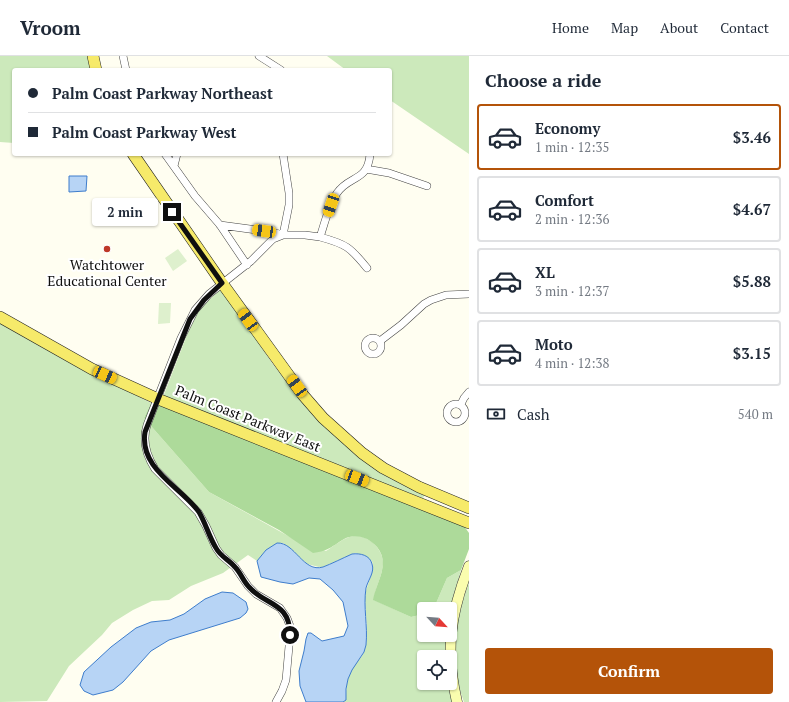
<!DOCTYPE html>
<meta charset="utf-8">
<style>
body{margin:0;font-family:"PT Serif",serif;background:#f6f6f7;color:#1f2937;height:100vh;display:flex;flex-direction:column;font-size:15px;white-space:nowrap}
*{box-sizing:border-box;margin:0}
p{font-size:13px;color:#747a83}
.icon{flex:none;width:22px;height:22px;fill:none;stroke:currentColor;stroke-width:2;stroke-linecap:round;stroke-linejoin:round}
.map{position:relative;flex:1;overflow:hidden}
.drawer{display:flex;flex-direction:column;background:#fff;width:320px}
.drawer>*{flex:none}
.banner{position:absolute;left:12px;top:12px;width:380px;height:88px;border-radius:4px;box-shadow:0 1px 3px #0004;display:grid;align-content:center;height:88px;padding:0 16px;background:#fff}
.needle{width:26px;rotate:116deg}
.controls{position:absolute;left:417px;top:546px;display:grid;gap:8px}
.controls a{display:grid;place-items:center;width:40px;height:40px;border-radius:4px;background:#fff;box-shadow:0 1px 3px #0004;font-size:20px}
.end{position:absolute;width:18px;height:18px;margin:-9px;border:5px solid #0f0f0f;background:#fff;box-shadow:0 0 0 2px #fff}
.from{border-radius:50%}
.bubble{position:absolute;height:28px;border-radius:4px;background:#fff;box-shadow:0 1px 3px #0004;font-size:13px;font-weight:800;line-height:28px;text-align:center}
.car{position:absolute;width:12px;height:24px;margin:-12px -6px;border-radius:5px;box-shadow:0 0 3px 1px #0007;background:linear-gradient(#f5c518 24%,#345 0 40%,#f5c518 0 76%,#345 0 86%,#f5c518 0)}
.banner b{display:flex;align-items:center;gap:14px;height:38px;font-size:15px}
.banner b+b{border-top:1px solid #e0e1e3}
.banner i{width:10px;height:10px;background:#1f2937}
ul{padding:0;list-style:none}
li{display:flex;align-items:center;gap:12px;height:66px;margin:0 8px 6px;padding:0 8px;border:2px solid #e0e1e3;border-radius:4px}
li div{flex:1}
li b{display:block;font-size:15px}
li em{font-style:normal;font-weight:800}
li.current{border-color:#b45309}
li>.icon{width:36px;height:36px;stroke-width:1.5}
h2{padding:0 16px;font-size:18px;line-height:48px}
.pay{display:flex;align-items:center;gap:10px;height:44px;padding:0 16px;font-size:15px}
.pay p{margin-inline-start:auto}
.button{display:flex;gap:8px;margin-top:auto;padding:8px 16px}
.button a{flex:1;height:46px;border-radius:4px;background:#b45309;color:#fff;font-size:16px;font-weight:800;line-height:46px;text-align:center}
header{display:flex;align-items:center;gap:24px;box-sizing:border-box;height:56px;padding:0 20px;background:#fff;border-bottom:1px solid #e0e1e3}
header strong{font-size:19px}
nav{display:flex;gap:22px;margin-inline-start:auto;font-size:14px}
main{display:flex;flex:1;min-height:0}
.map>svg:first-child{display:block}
.green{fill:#cce9bb}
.forest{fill:#adda9a}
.pitch{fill:#def0cd}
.water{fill:#b7d4f5;stroke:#3e7dcc}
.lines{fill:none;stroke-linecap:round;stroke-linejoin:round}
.street-casing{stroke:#424242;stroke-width:8}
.secondary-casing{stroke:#313131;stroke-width:11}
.primary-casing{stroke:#202020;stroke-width:12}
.street{stroke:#fff;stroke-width:7}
.secondary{stroke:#fafdae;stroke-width:10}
.primary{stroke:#f6ea6a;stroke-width:11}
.route{stroke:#0f0f0f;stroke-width:5}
.poi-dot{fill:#be3828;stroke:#fff;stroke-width:1.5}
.labels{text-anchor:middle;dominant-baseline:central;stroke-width:4;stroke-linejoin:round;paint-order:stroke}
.poi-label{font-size:14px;fill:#0f0f0f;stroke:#fff}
.street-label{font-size:14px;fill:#0f0f0f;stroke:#fff}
</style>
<header>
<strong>Vroom</strong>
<nav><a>Home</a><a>Map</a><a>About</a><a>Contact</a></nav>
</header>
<main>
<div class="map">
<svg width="469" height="646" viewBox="0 0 469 646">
<rect width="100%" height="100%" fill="#fffef1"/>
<path class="green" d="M0 0H88L91 14H14V87L0 86Z
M327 0H469V98L390 44V14H346Z
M222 232 272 307 297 339 324 369 425 438 423 442 359 419 163 341 190 271 197 255Z
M0 267 151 347 144 362 209 436 290 481 326 495C334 490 343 482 353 480 368 478 384 494 383 508 382 521 375 531 374 544L411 561 424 558V579H446V601H424V627H448L452 646H343L346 644C346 632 347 621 353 611 357 606 362 601 364 596 370 582 365 557 365 541 366 529 375 517 372 505L356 497 352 498 323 511H319L307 508 283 487 266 494 257 505 248 499 223 517 191 530 169 544 152 545 133 554 112 567 102 579 69 610 47 645 0 646Z
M461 514 450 553H432L434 552 447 522Z
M469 527V646H464L458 629 455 595 457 560Z"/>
<path class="forest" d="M151 347 185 357 464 470 469 477V493L461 514 447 522 434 552 432 553H424V558L411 561 373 544C376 526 391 508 377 491 374 488 371 485 367 483 361 480 353 479 346 482 333 489 330 495 313 497L279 474 209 436 144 362Z"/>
<path class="pitch" d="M178 193 187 205 173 215 165 202Z
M159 247H171L170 267 158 268Z"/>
<path class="water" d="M69 120H87L86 135 69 136Z
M277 487C295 486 303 517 323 511 331 508 343 502 352 498 360 497 370 499 372 508 375 516 368 524 366 532 363 551 368 570 366 589L364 596 352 614 348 623 346 633V644L343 646H306L300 630 299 615 304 595 306 583 308 577H311L322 585 344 580 348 570 343 546 333 534 320 523 309 522 293 528 280 526 261 521 257 505 266 494Z
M222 536 233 537 246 546 248 553 246 557 240 562 169 584 151 595 123 626 113 634 93 639 84 635 80 629 84 616 111 591 136 572 151 566 170 564 184 558 205 543Z"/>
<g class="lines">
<defs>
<path id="street" d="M123 0 126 14
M259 0 281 14
M165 98 195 140 220 169 247 209
M174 110 177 98
M366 113 389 117 427 130
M220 169 272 176 283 179H305L320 181C325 167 328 150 337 137 349 119 368 126 370 98
M283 179 289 149V137L283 98
M320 181C346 188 350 191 367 212
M365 290a8 8 0 1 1 16 0a8 8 0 1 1-16 0Z
M380 285 401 269 424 248 431 244 446 239 469 238
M447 357a9 9 0 1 1 18 0a9 9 0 1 1-18 0Z
M461 348 464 342 469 336
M276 646 282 635 286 624 290 579V570L287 562 280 552 256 538 248 530 235 511 221 499 216 492 206 470 198 456 155 413C146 399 142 385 147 369L181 282 195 254 209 238 251 205 273 183 283 179"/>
<path id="secondary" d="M457 646C445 595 450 558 469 510"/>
<path id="primary" d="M93 0 96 14
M133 98 222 227 303 339 323 362 362 397 383 412 419 431 469 452
M0 261 92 313 158 343 469 467"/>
</defs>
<use href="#street" class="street-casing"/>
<use href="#secondary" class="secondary-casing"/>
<use href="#primary" class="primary-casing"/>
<use href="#street" class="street"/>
<use href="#secondary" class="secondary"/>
<use href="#primary" class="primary"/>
</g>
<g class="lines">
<path class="route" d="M172 156 222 227 204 244 190 263 145 376C139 413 181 431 199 456 206 468 209 481 216 492 220 500 229 504 235 511 241 517 243 525 249 531 266 550 290 546 290 579"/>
</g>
<circle class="poi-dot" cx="107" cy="193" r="4"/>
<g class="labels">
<g class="poi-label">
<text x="107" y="208">Watchtower<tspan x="107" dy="16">Educational Center</tspan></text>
</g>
<g class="street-label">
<text transform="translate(248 362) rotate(22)">Palm Coast Parkway East</text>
</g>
</g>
</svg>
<div class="controls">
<a><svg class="needle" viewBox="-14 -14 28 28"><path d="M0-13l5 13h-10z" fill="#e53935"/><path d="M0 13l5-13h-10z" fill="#747a83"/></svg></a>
<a><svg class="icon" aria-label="locate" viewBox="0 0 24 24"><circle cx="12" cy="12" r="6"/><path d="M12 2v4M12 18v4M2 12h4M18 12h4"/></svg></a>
</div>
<i class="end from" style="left:290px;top:579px"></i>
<i class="end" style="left:172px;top:156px"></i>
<div class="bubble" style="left:92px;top:142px;width:66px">2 min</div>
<i class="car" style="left:331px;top:149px;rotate:199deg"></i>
<i class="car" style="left:264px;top:175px;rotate:278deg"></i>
<i class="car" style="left:248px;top:264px;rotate:324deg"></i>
<i class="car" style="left:105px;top:319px;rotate:114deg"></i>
<i class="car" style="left:297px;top:330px;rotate:324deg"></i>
<i class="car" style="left:357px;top:422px;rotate:111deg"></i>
<div class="banner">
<b><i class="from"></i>Palm Coast Parkway Northeast</b>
<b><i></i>Palm Coast Parkway West</b>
</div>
</div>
<section class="drawer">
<h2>Choose a ride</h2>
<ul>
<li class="current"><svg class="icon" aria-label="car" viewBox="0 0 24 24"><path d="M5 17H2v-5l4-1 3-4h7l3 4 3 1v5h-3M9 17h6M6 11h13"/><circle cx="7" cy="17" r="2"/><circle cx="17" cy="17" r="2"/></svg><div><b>Economy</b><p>1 min · 12:35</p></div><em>$3.46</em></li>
<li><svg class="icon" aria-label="car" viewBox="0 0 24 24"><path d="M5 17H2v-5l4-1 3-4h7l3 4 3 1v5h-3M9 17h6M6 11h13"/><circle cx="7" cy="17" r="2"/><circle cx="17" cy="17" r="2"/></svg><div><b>Comfort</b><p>2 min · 12:36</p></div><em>$4.67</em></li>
<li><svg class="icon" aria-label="car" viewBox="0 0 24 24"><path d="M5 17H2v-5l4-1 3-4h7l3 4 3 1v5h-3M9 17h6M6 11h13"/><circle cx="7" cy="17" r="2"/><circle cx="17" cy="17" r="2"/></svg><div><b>XL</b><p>3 min · 12:37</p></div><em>$5.88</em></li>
<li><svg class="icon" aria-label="car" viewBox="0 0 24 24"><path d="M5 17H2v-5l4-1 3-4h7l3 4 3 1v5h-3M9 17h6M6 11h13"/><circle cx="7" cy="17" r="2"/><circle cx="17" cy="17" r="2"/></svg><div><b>Moto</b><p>4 min · 12:38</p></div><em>$3.15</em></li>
</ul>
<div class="pay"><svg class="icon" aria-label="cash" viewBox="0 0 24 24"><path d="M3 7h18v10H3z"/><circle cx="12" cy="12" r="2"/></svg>Cash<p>540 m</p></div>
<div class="button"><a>Confirm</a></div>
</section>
</main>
